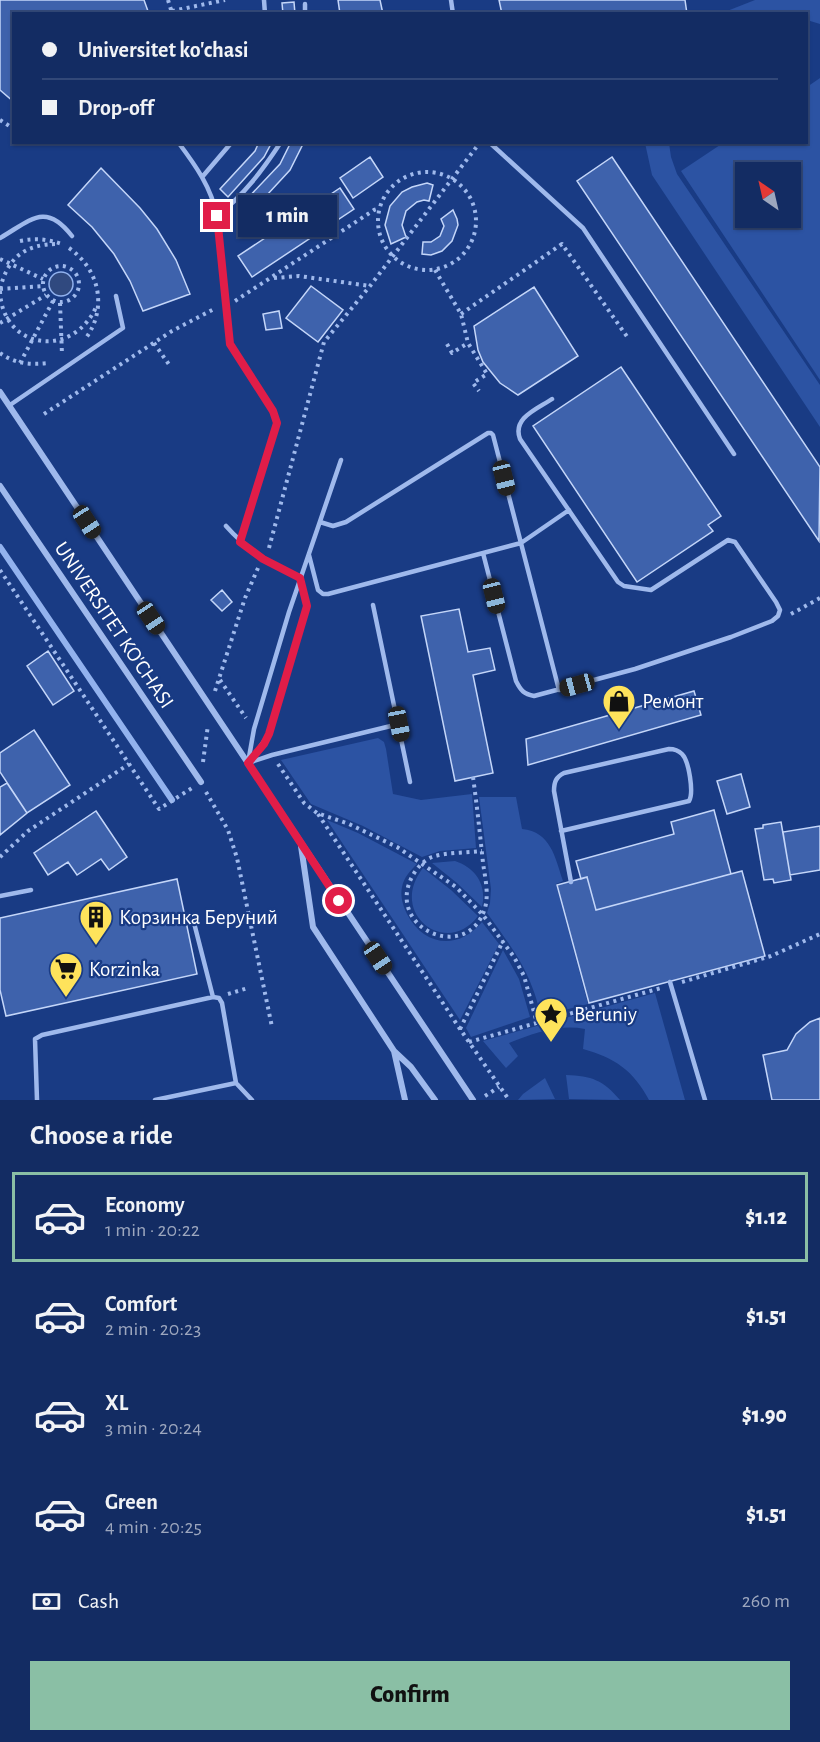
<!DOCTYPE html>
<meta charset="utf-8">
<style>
body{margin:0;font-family:"Alegreya Sans",sans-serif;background:#20386c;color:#f1f3f6;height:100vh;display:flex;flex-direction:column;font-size:22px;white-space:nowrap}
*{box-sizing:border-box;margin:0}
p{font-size:20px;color:#9da7be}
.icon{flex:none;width:33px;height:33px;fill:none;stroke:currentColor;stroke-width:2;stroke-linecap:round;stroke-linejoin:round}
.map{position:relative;height:1100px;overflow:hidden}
.panel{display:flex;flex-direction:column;background:#132c63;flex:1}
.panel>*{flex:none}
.top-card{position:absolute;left:12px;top:12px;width:796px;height:132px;border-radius:0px;box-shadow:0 2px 4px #0004,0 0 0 2px #324878;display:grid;align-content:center;height:132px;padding:0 30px;background:#132c63}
.needle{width:39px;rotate:326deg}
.fabs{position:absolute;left:735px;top:162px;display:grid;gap:12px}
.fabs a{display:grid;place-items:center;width:66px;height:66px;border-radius:0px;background:#132c63;box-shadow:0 2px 4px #0004,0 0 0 2px #324878;font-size:30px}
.end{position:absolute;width:27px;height:27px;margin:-14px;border:8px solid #e11d48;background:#fff;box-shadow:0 0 0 3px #fff}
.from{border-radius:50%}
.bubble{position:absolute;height:42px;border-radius:0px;background:#132c63;box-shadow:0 2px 4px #0004,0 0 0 2px #324878;font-size:20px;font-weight:800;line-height:42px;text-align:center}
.car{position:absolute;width:18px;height:36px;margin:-18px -9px;border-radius:8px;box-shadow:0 0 4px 2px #0007;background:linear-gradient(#222 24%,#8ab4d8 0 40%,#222 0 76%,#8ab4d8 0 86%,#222 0)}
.top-card b{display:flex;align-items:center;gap:21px;height:57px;font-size:22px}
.top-card b+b{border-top:2px solid #324878}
.top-card i{width:15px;height:15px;background:#f1f3f6}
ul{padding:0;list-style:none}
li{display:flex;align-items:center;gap:18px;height:90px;margin:0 12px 9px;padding:0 18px;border:3px solid transparent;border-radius:0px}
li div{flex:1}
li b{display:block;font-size:22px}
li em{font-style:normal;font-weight:800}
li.on{border-color:#8abfa5}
li>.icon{width:54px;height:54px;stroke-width:1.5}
h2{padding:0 30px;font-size:27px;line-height:72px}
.pay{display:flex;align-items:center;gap:15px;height:66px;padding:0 30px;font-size:22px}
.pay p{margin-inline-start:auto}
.action{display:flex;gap:12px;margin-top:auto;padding:12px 30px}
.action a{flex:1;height:69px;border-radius:0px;background:#8abfa5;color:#111;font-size:24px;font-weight:800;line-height:69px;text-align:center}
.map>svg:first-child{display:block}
.green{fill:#2c53a3;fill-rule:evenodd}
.water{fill:#30497f;stroke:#92b2ee;stroke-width:1.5}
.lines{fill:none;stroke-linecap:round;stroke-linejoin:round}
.stream{stroke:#92b2ee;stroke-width:6}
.building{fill:#3e62ac;stroke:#c4d6f9;stroke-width:1.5}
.path{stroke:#9fb9ec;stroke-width:4;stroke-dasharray:3 4.5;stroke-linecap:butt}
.lane{stroke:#9fb9ec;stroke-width:4.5}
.street{stroke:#9fb9ec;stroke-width:6}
.route{stroke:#e11d48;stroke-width:8}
.labels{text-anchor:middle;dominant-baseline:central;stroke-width:4.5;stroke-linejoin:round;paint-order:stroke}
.street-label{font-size:21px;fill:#fff;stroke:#193b84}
.poi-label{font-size:21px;fill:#fff;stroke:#193b84;text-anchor:start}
</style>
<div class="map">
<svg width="820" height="1100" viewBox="0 0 820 1100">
<rect width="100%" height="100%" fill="#193b84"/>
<path class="green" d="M755 0H820V24L807 20V14L722 13Z
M820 78V380L681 171 723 143 807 142V87ZM746 172H790V218H746Z
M645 143H669L671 157 677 174 820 385V427L652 175Z
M378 738 384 742 386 749 393 794 421 800 472 794 476 848 440 851 422 857 363 826 311 804 281 760Z
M479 797H516L522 829C551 832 555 857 563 881L556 884 588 1004 541 1016C530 969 514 951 487 913L490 903 491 889Z
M327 820 358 833 417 864C410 871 404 877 402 887 400 896 403 906 407 914 424 947 459 950 482 922L499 944 460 1020Z
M455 861C476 868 487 885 482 907L457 883 432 863Z
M423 868 451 890 478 916C447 958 387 914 423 868Z
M503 950 519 979 530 1017 471 1037 466 1028Z
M655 993 685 1100H649C633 1070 615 1058 583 1049L585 1029C559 1024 534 1033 509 1043L518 1056 506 1068 483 1041Z
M566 1075C592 1076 603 1080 620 1100L569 1099Z
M545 1078 555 1099 518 1100 523 1094Z"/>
<path class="water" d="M49 284a12 12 0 1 1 24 0a12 12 0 1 1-24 0Z"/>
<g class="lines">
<path class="stream" d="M0 547 172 800"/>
</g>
<path class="building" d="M0 0H144L149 14H14V102L0 90Z
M338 0H380L383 14H340Z
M499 0H685L687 14H502Z
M294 2 295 14H283L282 3Z
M259 142H272L264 157 228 197 220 189 255 151Z
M291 142H304L290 170 254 209 245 201 280 164Z
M370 157 383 177 353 198 340 178Z
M612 157 820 467 819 541 577 181Z
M101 168 140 208 157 229 176 260 190 294 143 311 130 281 114 254 92 227 68 205Z
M427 183 433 185 429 201 424 200 417 202 406 211 402 225 406 237 391 244 385 225 390 206 402 192 412 187Z
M340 188 354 209 252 277 238 256Z
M453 210 457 219 458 225 452 241 442 251 431 255 422 254 423 242H431L440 236 444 226 441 219Z
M311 286 343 310 318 342 286 318Z
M534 287 578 356 518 395 500 383 483 362 478 350 474 326Z
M279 311 282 328 266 330 263 314Z
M621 367 721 516 708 525 713 531 637 582 533 426Z
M222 590 232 602 222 611 211 600Z
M459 609 468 652 490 648 495 670 473 675 493 773 455 781 421 616Z
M48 651 74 691 53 705 27 666Z
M694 691 701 715 528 765 526 739Z
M34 730 70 785 27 813 0 772V753Z
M741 774 750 807 727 814 717 781Z
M7 783 27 813 0 835V787Z
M714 810 731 874 596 910 587 877 581 879 576 861 674 834 671 822Z
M96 811 127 857 109 870 101 859 77 875 68 862 48 875 34 853Z
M781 822 791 880 774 883 773 879 764 880 755 829 763 828V825Z
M820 826V870L790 875 783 832Z
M742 871 765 956 589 1003 557 885 587 877 596 910Z
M177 879 197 974 6 1016 0 990V918Z
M820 1018V1100H772L763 1055 787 1050 796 1034 810 1022Z"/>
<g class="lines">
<path class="path" d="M168 0 172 13
M172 11 225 0
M0 120 14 129
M378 221a49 49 0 1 1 98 0a49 49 0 1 1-98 0Z
M20 241C35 238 47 239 62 244
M69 248C99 269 108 307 86 338
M0 259 43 279
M43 284a18 18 0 1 1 36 0a18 18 0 1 1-36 0Z
M435 270 461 314 468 343 487 374 473 383 479 391
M274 278 299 276 370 286
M0 289C8 257 25 244 58 244
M0 289 43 286
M0 291C2 350 74 360 97 305
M235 301 374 210 380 208
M60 303 62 355
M461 314 562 244 628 338
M0 323 46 295
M154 343 170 366
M447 344 452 353 468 343
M0 353C15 364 31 365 49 363
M20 363 53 301
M44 414 172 331 214 309
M269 548 324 342 370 286 478 145
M0 570 159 809 192 788
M791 614 820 598
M220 680 246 718
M215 691 245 598 258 568
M203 762 208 725
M278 764 304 803 317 813 349 824 397 847 456 887 483 915 514 957 524 976 537 1023
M473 777C477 806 480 834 483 863 485 877 489 894 485 908 468 965 383 928 413 875 417 868 424 860 432 857 447 852 466 853 482 851
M206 792 228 830 237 858 272 1027
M318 814 460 1029 509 1100
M0 857 28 831 129 764
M682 982 771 956 820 934
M228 994 248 988
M460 1029 503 941
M469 1042 661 988
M485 1096 499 1087"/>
<path class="lane" d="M264 0 265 14
M451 0 453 14
M305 14V4
M178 142C196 166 211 187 217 216L230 344 276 417V429L240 542
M489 142 583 228 734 454
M203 176 232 142
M217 216C244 195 262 171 281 142
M0 238C30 221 45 201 72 236
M10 405 123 328 116 296
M320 522 333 526 346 522 488 433H491L493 435 559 690
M226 526C249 552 270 563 300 578L307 605 269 734 250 761
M483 553 516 681C521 691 524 694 534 696L635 669 731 637 772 621 778 616 780 610 776 602 735 542 728 540 651 590 624 586 618 582 520 439C512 418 537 409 552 399
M309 555 318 590 323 594H328L521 543 569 510
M373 605 410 782
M248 763 254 729 289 612 341 460
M248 763 272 755 399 724
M561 831 689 801C694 793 689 761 682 754 678 750 674 749 669 749L564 773C556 777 554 782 554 791L571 882
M0 896 31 890
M192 915 213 997
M670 982 705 1100
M37 1100 35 1039 42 1035 213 997 219 998 222 1003 236 1083 252 1100
M155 1100 236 1083"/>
<path class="street" d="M0 392 473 1100
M0 486 201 782
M301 846 313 927 394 1051 411 1067 435 1100
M394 1051 405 1100"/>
</g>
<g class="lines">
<path class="route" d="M217 216 230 344 273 411 277 423 240 542 263 559 300 578 307 606 269 734 264 744 248 763 339 901"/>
</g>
<defs>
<symbol id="shop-pin" viewBox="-11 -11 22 30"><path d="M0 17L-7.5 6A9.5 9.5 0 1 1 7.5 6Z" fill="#fee35b" stroke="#193b84"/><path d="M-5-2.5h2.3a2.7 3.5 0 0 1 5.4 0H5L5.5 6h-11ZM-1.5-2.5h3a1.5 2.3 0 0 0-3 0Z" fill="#111"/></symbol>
<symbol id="building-pin" viewBox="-11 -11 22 30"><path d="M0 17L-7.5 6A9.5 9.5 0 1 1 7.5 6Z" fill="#fee35b" stroke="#193b84"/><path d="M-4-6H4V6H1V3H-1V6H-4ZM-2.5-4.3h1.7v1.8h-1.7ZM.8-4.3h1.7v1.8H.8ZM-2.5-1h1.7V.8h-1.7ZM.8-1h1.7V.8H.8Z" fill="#111"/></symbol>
<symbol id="supermarket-pin" viewBox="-11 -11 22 30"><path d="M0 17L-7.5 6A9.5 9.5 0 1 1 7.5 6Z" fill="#fee35b" stroke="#193b84"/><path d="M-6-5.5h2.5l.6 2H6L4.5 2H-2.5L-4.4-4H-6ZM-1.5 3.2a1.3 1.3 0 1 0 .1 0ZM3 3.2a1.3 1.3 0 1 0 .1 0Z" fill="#111"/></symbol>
<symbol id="sight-pin" viewBox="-11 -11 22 30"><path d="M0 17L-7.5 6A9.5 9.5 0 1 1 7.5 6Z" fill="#fee35b" stroke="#193b84"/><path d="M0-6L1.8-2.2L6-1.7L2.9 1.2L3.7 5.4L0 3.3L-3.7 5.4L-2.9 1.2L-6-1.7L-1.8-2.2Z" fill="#111"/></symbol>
</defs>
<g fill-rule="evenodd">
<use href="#shop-pin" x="600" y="682" width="38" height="52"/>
<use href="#building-pin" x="77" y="898" width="38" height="52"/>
<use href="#supermarket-pin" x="47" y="950" width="38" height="52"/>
<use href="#sight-pin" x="532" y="995" width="38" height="52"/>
</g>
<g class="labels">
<g class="street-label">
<text transform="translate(114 625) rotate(56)">UNIVERSITET KO'CHASI</text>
</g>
<g class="poi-label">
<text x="642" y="701">Ремонт</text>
<text x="119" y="917">Корзинка Беруний</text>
<text x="89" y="969">Korzinka</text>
<text x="574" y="1014">Beruniy</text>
</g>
</g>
</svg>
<div class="fabs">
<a><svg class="needle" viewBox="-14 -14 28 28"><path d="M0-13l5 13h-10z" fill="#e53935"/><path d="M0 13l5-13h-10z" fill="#9da7be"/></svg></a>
</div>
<i class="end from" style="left:339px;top:901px"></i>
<i class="end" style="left:217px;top:216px"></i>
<div class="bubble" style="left:238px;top:195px;width:99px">1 min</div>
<i class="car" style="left:504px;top:478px;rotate:166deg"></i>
<i class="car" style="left:87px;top:522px;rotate:147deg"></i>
<i class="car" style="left:494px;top:596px;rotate:166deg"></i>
<i class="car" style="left:151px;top:618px;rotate:146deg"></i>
<i class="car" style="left:577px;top:685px;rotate:255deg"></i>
<i class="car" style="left:399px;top:724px;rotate:169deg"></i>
<i class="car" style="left:378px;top:958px;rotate:146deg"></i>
<div class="top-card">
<b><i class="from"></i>Universitet ko'chasi</b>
<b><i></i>Drop-off</b>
</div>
</div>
<section class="panel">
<h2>Choose a ride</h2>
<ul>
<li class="on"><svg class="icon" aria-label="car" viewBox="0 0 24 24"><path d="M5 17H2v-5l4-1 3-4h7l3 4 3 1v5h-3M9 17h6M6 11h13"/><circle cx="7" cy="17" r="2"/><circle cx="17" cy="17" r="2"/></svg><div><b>Economy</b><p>1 min · 20:22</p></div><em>$1.12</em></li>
<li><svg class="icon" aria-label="car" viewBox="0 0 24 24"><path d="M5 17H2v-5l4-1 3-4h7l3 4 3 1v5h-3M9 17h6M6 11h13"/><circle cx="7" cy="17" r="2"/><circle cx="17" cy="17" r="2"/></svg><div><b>Comfort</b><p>2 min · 20:23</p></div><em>$1.51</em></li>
<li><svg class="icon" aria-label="car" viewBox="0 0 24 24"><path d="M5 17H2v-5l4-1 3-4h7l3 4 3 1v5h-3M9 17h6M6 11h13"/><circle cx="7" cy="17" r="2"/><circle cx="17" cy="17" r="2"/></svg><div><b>XL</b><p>3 min · 20:24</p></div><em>$1.90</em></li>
<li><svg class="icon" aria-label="car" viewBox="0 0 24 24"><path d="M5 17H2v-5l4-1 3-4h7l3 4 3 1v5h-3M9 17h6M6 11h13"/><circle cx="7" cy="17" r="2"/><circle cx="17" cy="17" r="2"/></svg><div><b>Green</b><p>4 min · 20:25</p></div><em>$1.51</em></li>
</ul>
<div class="pay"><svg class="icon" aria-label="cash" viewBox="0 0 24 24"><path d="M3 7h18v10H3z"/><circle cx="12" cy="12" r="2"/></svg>Cash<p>260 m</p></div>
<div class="action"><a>Confirm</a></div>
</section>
